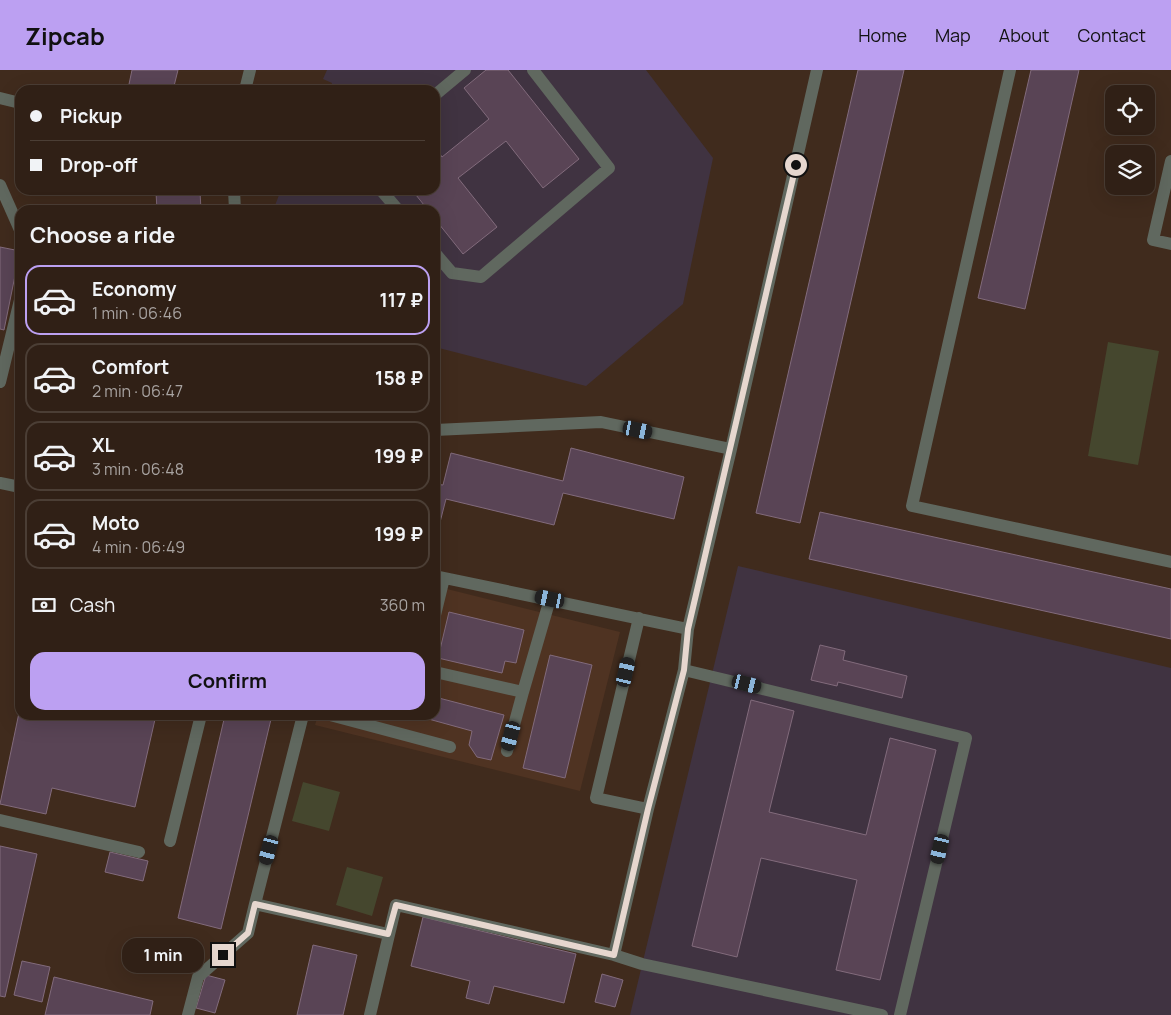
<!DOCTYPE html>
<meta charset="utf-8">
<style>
body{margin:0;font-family:Manrope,sans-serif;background:#38281f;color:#f1f3f6;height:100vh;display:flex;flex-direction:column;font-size:19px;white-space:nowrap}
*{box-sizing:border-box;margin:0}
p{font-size:16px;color:#a8a3a1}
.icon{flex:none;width:28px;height:28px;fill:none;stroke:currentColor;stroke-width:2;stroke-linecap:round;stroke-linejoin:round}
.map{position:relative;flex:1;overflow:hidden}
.drawer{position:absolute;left:15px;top:135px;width:425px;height:515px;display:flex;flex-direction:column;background:#302016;border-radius:15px;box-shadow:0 5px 20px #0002,0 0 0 1px #4b3e35}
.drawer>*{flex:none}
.banner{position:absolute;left:15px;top:15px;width:425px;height:110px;border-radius:15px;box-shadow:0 5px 20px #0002,0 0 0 1px #4b3e35;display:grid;align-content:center;height:110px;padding:0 15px;background:#302016}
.controls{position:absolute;left:1105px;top:15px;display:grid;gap:10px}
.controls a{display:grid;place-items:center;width:50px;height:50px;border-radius:10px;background:#302016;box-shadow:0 5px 20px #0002,0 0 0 1px #4b3e35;font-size:25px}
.end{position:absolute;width:22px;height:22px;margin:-11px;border:6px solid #e6d7cf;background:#111;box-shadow:0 0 0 2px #111}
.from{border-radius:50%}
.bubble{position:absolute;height:35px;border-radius:15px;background:#302016;box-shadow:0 5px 20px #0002,0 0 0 1px #4b3e35;font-size:16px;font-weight:700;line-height:35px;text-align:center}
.car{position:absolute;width:15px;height:30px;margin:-15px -8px;border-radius:6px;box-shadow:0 0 4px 1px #0007;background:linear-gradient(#222 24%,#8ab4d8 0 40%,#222 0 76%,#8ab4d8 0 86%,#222 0)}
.banner b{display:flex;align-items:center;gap:18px;height:48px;font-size:19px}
.banner b+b{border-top:1px solid #4b3e35}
.banner i{width:12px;height:12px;background:#f1f3f6}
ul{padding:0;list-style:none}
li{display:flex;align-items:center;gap:15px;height:70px;margin:0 10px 8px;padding:0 5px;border:2px solid #4b3e35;border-radius:15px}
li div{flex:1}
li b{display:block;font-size:19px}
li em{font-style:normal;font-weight:700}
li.selected{border-color:#bca0f2}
li>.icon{width:45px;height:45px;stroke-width:1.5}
h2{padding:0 15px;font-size:22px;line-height:60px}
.pay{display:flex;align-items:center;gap:12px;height:55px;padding:0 15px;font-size:19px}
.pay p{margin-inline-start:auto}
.primary-button{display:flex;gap:10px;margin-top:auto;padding:10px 15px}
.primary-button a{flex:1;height:58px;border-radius:15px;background:#bca0f2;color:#111;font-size:20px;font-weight:700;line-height:58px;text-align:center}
header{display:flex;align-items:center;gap:30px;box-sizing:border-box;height:70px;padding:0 25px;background:#bca0f2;color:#111}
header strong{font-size:24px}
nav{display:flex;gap:28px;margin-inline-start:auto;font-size:18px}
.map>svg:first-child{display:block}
.built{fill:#4f3322}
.education{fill:#403341}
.green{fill:#45472e}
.building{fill:#594455;stroke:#826b7c}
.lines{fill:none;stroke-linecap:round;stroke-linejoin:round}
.lane{stroke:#60685f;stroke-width:12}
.route{stroke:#e6d7cf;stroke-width:6}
</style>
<header>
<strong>Zipcab</strong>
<nav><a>Home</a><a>Map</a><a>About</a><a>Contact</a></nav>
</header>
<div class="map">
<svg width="1171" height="945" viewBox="0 0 1171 945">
<rect width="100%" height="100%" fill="#402b1d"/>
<path class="built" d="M435 516 620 562 580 721 315 655 318 645H435Z"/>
<path class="education" d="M327 0H646L713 88 683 234 586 316 435 277V140H276L274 138 281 120H435V20H330L332 13 323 9Z
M738 496 1171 598V945H630Z"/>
<path class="green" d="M1108 272 1159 281 1138 395 1088 386Z
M303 712 340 722 329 761 292 751Z
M347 797 383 807 372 846 336 835Z"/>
<path class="building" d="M132 0H178L173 20 128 19Z
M486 0H508L579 89 543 118 506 71 458 108 497 157 463 184 435 149V140H428L412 120H435V77L442 87 489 49 464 18Z
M858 0H904L800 453 756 443Z
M1031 0H1079L1025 239 978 228Z
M156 122H200L201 140H157Z
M0 177 20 181 4 260 0 259Z
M571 378 684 407 674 449 563 423 554 455 446 429 438 460 435 459V414L443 415 451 383 563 411Z
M820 442 1171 519V569L809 489Z
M449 542 524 560 516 593 505 591 502 603 438 588Z
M820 575 845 581 843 590 907 606 902 628 838 612 837 616 811 610Z
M550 585 592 595 565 708 523 698Z
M435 627 504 645 491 690 477 687 469 675 472 661 414 645H435Z
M751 630 794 641 769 742 866 765 890 668 936 680 880 910 836 900 857 810 761 788 737 887 692 876Z
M20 638V645H156L135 737 52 718 46 744 0 734Z
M225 645H272L221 859 178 848Z
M0 776 37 784 5 927 0 926Z
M110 782 148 791 143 811 105 802Z
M423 847 576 884 564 933 494 916 489 934 466 928 470 911 411 896Z
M313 875 357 885 343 945H297Z
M22 891 50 897 42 932 14 925Z
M602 904 623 910 615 937 595 932Z
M206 905 225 910 215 943 196 938Z
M54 907 153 931 150 945H45Z"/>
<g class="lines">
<path class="lane" d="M1010 0 912 436 1171 492
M245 20 250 0
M435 25 465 0
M0 28 20 33
M1171 91 1153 170 1171 174
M0 115 20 160
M234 120 235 140
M381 120 398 140
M435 183 452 203 481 207 609 98 533 0
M0 312 20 230
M435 360 601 352 731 379 688 559 435 506
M731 379 817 0
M0 413 20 417
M435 545 444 508
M639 548 596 728 648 739
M684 600 966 668 900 945
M435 602 523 622 507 681
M523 622 550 529
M330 645 450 677
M0 750 139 782
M170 771 201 645
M255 834 303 645
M614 885 642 894 882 945
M188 945 198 907 248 863 255 834 388 864
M370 945 396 835 614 885 648 739 684 600 688 559"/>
</g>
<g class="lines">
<path class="route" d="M223 885 248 863 255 834 388 864 396 835 614 885 648 739 684 600 688 559 796 95"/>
</g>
</svg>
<div class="controls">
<a><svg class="icon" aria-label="locate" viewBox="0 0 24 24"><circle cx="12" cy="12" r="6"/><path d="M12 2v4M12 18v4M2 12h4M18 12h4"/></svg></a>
<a><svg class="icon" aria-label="layers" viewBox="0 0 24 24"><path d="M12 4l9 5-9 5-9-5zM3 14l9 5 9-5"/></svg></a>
</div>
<i class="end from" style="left:796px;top:95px"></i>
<i class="end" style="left:223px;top:885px"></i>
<div class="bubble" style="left:122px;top:868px;width:82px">1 min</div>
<i class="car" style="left:638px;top:360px;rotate:102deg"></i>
<i class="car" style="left:550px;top:529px;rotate:282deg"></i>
<i class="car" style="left:626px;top:602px;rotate:13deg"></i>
<i class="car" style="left:747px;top:614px;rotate:104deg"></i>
<i class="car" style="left:511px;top:666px;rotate:195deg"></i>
<i class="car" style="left:940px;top:779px;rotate:193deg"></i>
<i class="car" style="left:269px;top:780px;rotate:195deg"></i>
<div class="banner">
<b><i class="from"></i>Pickup</b>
<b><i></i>Drop-off</b>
</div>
<section class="drawer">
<h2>Choose a ride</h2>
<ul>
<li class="selected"><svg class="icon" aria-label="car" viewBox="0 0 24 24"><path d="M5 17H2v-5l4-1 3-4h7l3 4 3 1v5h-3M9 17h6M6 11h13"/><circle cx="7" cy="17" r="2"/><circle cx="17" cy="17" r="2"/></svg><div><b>Economy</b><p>1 min · 06:46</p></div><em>117 ₽</em></li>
<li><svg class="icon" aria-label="car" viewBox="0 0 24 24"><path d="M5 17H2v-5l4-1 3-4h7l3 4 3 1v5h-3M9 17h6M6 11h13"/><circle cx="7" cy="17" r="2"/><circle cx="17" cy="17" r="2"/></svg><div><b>Comfort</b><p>2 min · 06:47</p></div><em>158 ₽</em></li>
<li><svg class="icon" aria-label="car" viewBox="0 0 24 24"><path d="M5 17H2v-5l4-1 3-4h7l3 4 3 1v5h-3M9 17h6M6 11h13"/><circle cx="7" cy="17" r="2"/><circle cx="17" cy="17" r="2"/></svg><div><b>XL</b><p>3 min · 06:48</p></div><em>199 ₽</em></li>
<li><svg class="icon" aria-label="car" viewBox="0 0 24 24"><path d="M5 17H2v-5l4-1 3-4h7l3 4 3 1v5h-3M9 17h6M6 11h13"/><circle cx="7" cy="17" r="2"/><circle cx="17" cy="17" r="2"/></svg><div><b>Moto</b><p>4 min · 06:49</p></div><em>199 ₽</em></li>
</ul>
<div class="pay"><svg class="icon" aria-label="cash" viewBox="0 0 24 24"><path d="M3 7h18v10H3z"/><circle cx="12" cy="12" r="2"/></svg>Cash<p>360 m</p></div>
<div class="primary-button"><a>Confirm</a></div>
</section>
</div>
